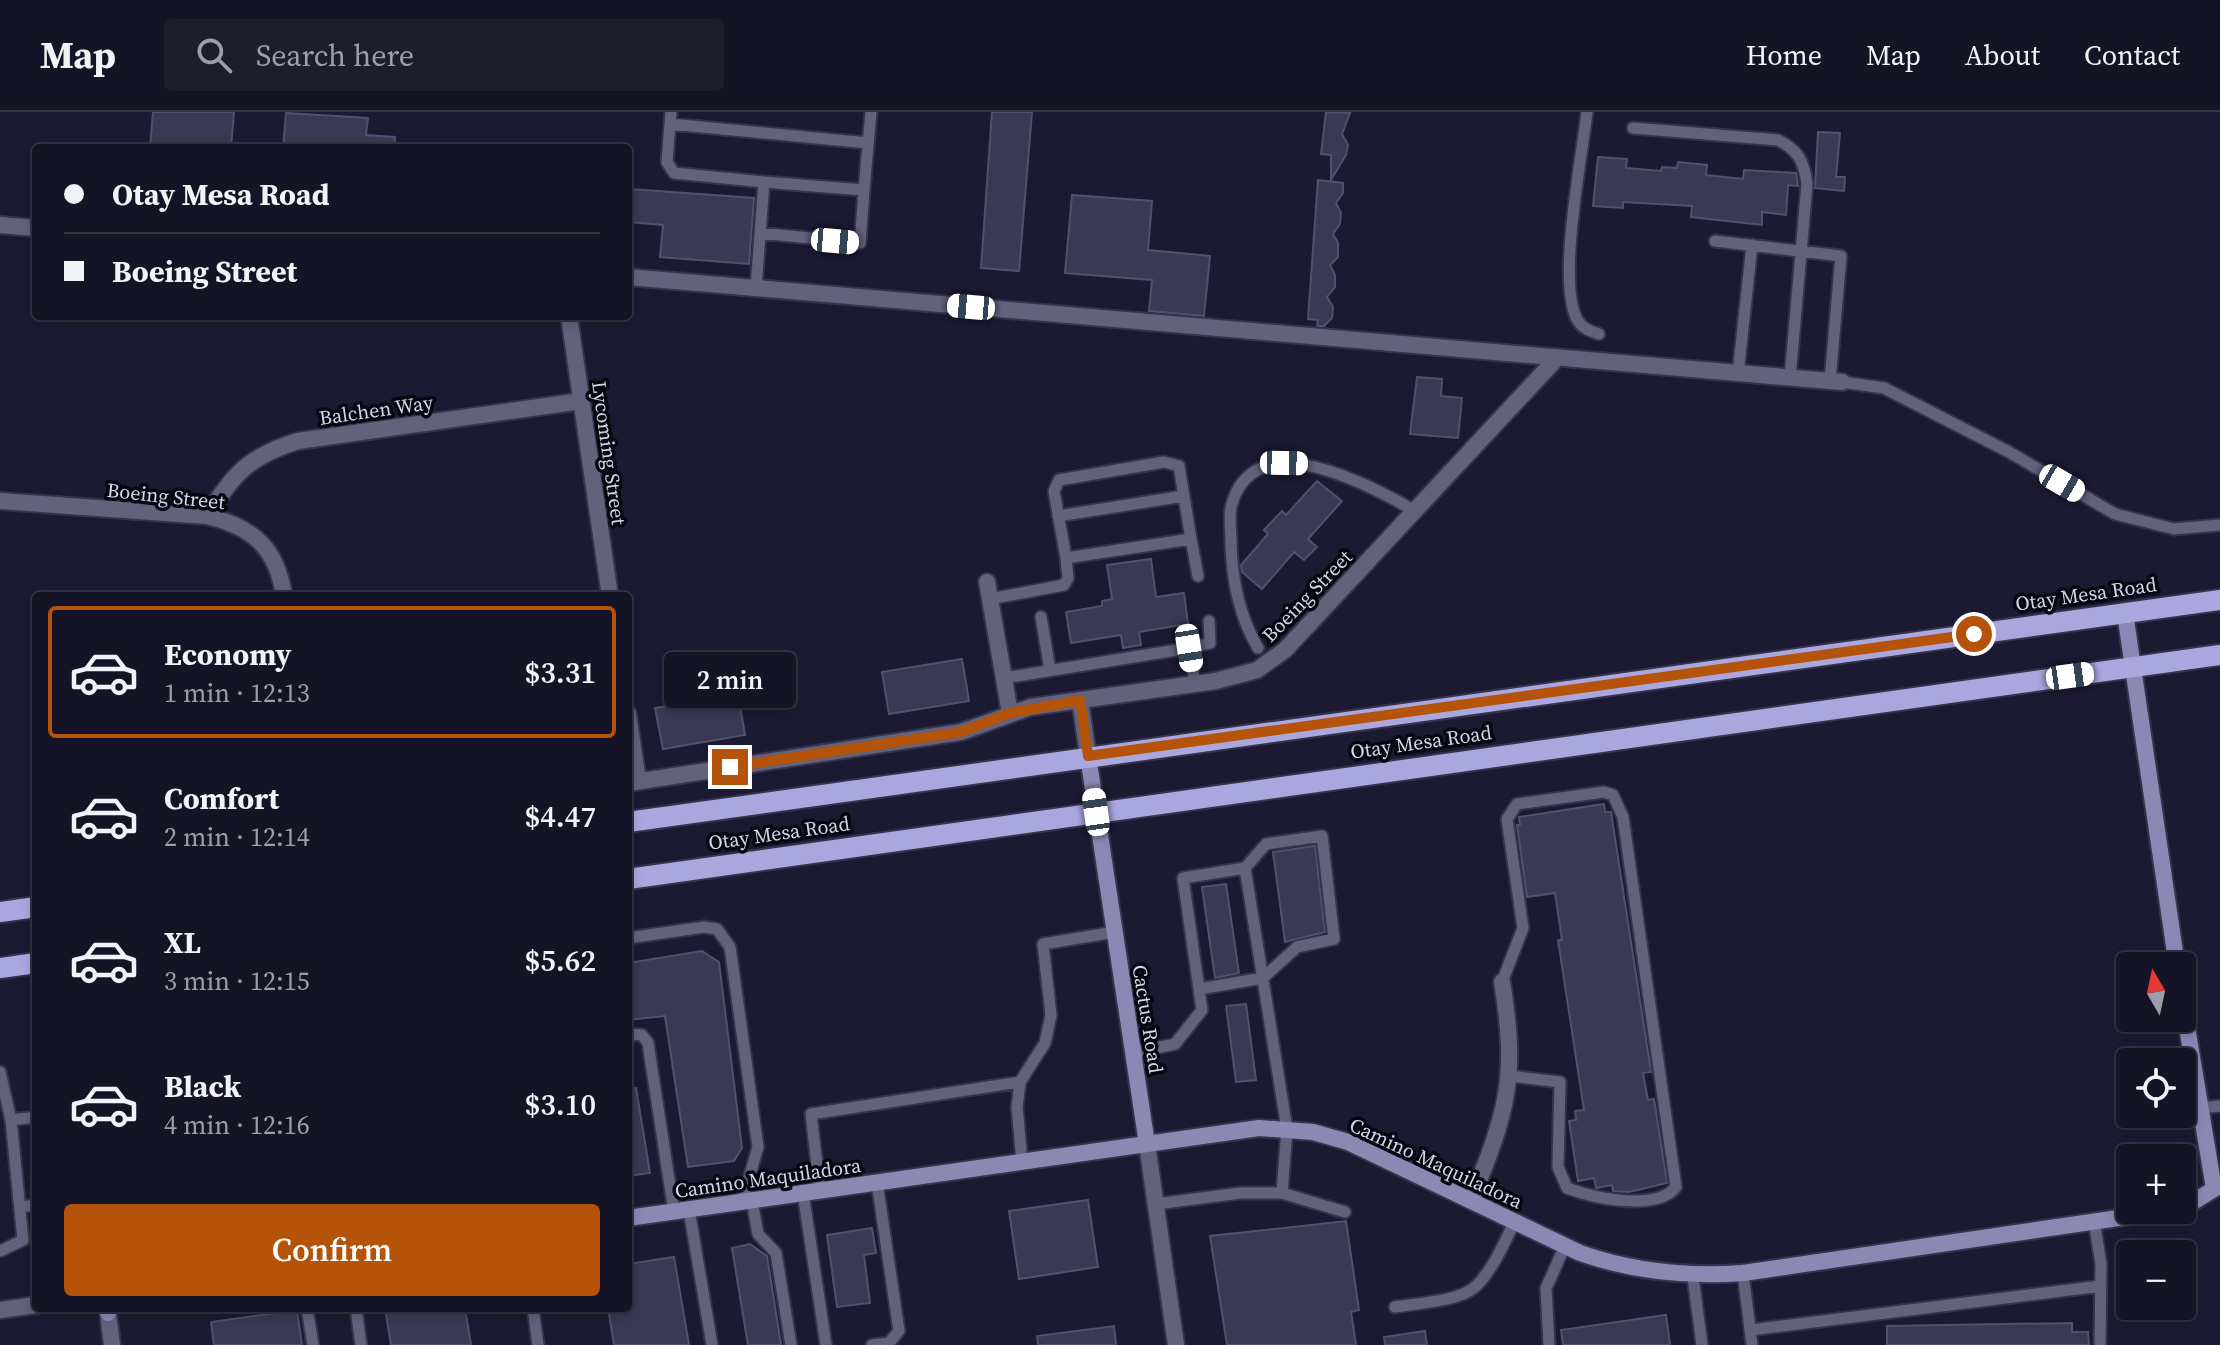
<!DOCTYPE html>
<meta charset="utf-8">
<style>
body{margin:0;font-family:"Source Serif 4",serif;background:#1e1d2e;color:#f1f3f6;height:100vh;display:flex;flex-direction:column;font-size:30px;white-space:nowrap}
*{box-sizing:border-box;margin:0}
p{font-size:26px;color:#9d9ea7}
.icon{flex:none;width:44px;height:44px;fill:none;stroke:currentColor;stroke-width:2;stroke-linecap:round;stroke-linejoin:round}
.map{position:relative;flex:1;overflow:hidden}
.sheet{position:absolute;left:32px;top:480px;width:600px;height:720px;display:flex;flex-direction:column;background:#151426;border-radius:8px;box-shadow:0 4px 12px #0003,0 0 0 2px #343343}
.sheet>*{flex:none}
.banner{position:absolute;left:32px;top:32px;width:600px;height:176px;border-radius:8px;box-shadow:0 4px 12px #0003,0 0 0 2px #343343;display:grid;align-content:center;height:176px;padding:0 32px;background:#151426}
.needle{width:52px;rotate:351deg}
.tools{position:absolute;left:2116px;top:840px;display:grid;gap:16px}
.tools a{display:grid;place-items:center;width:80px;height:80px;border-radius:8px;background:#151426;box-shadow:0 4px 12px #0003,0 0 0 2px #343343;font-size:40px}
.end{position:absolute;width:36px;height:36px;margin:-18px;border:10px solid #b45309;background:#fff;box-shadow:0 0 0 4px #fff}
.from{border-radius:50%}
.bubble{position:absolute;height:56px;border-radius:8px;background:#151426;box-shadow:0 4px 12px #0003,0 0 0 2px #343343;font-size:26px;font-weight:600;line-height:56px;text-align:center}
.car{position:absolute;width:24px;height:48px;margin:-24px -12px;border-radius:10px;box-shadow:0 0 6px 2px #0007;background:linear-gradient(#fff 24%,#345 0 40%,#fff 0 76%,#345 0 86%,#fff 0)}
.banner b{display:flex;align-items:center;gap:28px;height:76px;font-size:30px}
.banner b+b{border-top:2px solid #343343}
.banner i{width:20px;height:20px;background:#f1f3f6}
ul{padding:14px 0 0;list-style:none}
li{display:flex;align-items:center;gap:24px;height:132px;margin:0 16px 12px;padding:0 16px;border:4px solid transparent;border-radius:8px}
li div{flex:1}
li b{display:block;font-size:30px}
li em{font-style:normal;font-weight:600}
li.selected{border-color:#b45309}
li>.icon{width:72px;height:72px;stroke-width:1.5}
.action{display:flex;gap:16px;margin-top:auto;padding:16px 32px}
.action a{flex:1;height:92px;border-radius:8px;background:#b45309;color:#fff;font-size:32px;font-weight:600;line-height:92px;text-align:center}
header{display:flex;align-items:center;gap:48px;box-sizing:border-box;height:112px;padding:0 40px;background:#151426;border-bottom:2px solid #343343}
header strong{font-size:38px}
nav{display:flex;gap:44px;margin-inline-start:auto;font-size:28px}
.search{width:560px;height:72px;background:#1e1d2e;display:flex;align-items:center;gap:20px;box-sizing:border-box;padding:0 28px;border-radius:8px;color:#9d9ea7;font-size:30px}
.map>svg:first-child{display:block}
.building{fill:#3a3854;stroke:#52516d;stroke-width:2}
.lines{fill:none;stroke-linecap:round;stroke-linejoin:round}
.lane-casing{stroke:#36344c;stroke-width:15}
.street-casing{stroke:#36344c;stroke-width:20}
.secondary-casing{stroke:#36344c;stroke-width:20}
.primary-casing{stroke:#36344c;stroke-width:24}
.lane{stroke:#63627d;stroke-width:11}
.street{stroke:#63627d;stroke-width:16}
.secondary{stroke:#8b89b4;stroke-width:16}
.primary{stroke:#aaa7df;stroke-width:20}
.route{stroke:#b45309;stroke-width:10}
.labels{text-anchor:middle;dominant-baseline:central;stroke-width:7;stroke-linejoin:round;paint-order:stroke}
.street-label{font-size:20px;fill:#d5d5e6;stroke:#070711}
</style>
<header>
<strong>Map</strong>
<div class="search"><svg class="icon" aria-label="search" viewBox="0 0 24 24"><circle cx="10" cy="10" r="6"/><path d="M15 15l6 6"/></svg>Search here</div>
<nav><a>Home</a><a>Map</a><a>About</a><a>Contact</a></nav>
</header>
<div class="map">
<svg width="2220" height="1233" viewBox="0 0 2220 1233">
<rect width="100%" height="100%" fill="#1c1a33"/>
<path class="building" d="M153 0H234L231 36H150Z
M992 0H1032L1019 159 981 156Z
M1326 0 1350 1 1342 22 1348 33 1346 43 1331 68V43L1321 42Z
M286 1 368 6 366 23 395 25 394 36H283Z
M1818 20 1840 21 1836 65H1845L1844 79 1815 76Z
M1598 45 1627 47 1626 56 1661 59 1662 55 1677 56 1678 50 1707 53 1706 63 1743 67 1744 58 1796 61 1798 74 1788 73 1786 103 1762 100V113L1691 105 1692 94 1623 90V96L1593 94Z
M1318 68 1343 71V81L1336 91 1341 101 1340 112 1333 122 1338 131V145L1330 153 1335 163V175L1327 185 1333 195 1332 206 1324 214H1317L1318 208 1308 207Z
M630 77 754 86 749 152 660 145 663 113 629 110Z
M1072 83 1152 89 1148 138 1210 144 1204 204 1149 199 1152 168 1065 161Z
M1417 265 1442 267 1441 284 1462 286 1458 326 1410 322Z
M1317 369 1342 389 1308 427 1317 435 1304 448 1294 440 1262 477 1242 460 1241 453 1268 422 1264 418 1282 399 1286 403Z
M1151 447 1156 485 1184 481 1188 512 1139 520 1141 533 1123 536 1121 523 1071 531 1066 500 1102 494V489L1112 487 1107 453Z
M962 547 969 589 889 602 882 560Z
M738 582 745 623 663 637 655 596Z
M1604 692 1605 700H1611L1651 960 1643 961 1648 988 1654 987 1667 1071 1629 1080 1613 1079 1612 1073 1596 1076 1594 1066 1578 1069 1569 1009 1576 1008 1575 999 1584 998 1558 828H1562L1555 781 1527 785 1517 713H1520L1519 705Z
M1315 734 1325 820 1285 830 1273 740Z
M1226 772 1239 861 1215 866 1202 775Z
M702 839 719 850 742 1036 734 1049 688 1055 665 904 628 908V851Z
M1246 892 1256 968 1236 970 1226 894Z
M636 976 650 1061 628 1064V977Z
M1088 1088 1098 1155 1019 1167 1009 1099Z
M1346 1109 1359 1198 1351 1200 1356 1233H1227L1210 1124Z
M872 1116 876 1141 864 1143 870 1191 837 1195 827 1123Z
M750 1132 767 1144 781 1233H748L732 1136Z
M674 1145 689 1233H614L608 1196H628V1152Z
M385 1196H465L471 1233H391Z
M297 1198 302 1233H214L211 1210Z
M1666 1203 1670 1233H1563L1561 1218Z
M2072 1211V1220H2088L2089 1233H1887V1214Z
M1114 1214 1116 1233H1038L1037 1224Z
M1425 1219 1427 1233H1385L1384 1225Z"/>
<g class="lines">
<defs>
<path id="lane" d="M671 0 667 50 674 61 764 70
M1587 0C1582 46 1556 173 1578 209 1583 217 1591 219 1599 222
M670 12 868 31
M1633 16 1778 28C1798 38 1804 49 1807 72L1790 266
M864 78 871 0
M1715 129 1841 144 1830 269
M756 176 764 70 864 78 860 131 760 121
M1738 262 1752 133
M1842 270 1884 276 2009 340 2115 402 2174 417 2220 413
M1058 404 1184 384
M1066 446 1054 379 1059 368 1164 350 1179 354 1191 427
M990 487 1064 473 1068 466 1066 446 1191 427 1198 464
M1041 505 1050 558
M1189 536 1210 531 1209 509
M1258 536C1239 504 1232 469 1231 431 1231 420 1229 406 1231 395 1253 308 1371 374 1415 399
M1004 566 1189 536 1195 572
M628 826 704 815 717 817 730 835 758 1035 742 1090
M1502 870 1523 816 1507 707 1517 692 1604 680 1613 683 1623 705 1676 1075C1656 1100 1593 1086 1567 1076L1558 1055 1560 970 1510 964
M628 922 642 923 648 931 674 1100
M1133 941 1175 932 1202 898 1199 877
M0 960 11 1008 23 1128 0 1139
M2201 996 2220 994
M11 1008 36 1005
M1022 1050 1017 995 1020 970 1045 931 1051 903 1043 832 1115 820
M820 1079 811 1002 1020 970
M803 1081 826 1233
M1282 1081 1345 1100
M752 1089 758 1122 776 1141 791 1233
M1156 1092 1240 1081H1282L1287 1017 1245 756 1183 766 1199 877 1263 866 1297 835 1334 827 1322 724 1266 732 1245 756
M20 1095 36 1093
M689 1098 712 1233
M2094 1109 2101 1152 2100 1233
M1743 1161 1752 1233
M1693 1165 1702 1233
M1395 1195C1417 1191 1457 1190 1475 1175 1493 1158 1504 1131 1515 1109
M307 1196 313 1233
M356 1196 361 1233
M533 1196 538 1233
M1750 1218 2101 1174
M872 1233 889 1231 899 1219 877 1070
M1549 1233 1546 1176 1565 1134"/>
<path id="street" d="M0 113 36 116
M628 165 1842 270
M569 204 610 484
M0 389 207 404C253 415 277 436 284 484
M207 404C233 362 249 344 298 329L581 289
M987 470 1010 601
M1080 588 1088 644
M628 602 638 669
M628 671 961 620 1031 595 1216 569 1257 558 1285 538 1557 246
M1147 1032 1176 1233
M1471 1089C1507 999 1518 967 1502 870
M0 1198 36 1193
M108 1201 112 1233"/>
<path id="secondary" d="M2125 501 2177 854
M1088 644 1147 1032
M2182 885 2214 1077 2182 1097
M628 1106 1259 1016 1313 1020 1348 1030 1580 1141C1634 1160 1686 1165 1743 1161L2173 1098
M107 1196 108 1201"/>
<path id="primary" d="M628 710 2220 488
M628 767 2220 543
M0 800 36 795
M0 856 36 851"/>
</defs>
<use href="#lane" class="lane-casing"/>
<use href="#street" class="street-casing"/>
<use href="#secondary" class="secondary-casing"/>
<use href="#primary" class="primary-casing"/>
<use href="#lane" class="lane"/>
<use href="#street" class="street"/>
<use href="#secondary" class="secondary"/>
<use href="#primary" class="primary"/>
</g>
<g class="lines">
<path class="route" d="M730 655 961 620 1010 601 1080 588 1088 644 1974 522"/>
</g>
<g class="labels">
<g class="street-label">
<text transform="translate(376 298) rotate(-8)">Balchen Way</text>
<text transform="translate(609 341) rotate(82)">Lycoming Street</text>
<text transform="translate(166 384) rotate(6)">Boeing Street</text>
<text transform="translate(2086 482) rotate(-8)">Otay Mesa Road</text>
<text transform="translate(1307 484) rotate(-46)">Boeing Street</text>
<text transform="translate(1421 630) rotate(-8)">Otay Mesa Road</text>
<text transform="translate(779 721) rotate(-8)">Otay Mesa Road</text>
<text transform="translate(1148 907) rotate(81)">Cactus Road</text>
<text transform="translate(1436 1051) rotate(25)">Camino Maquiladora</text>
<text transform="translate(768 1066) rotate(-8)">Camino Maquiladora</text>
</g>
</g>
</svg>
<div class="tools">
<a><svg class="needle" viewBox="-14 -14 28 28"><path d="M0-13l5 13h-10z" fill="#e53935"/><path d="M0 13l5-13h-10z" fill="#9d9ea7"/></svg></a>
<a><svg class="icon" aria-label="locate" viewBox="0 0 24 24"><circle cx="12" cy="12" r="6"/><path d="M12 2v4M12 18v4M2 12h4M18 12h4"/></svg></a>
<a>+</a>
<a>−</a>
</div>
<i class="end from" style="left:1974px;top:522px"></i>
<i class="end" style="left:730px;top:655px"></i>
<div class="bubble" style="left:664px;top:540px;width:132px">2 min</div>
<i class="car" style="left:835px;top:129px;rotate:95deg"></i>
<i class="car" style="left:971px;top:195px;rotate:275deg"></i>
<i class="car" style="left:1284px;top:351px;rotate:91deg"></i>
<i class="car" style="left:2062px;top:371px;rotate:120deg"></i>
<i class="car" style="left:1189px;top:536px;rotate:171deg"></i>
<i class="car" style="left:2070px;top:564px;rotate:82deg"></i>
<i class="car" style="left:1096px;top:700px;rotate:352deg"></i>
<div class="banner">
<b><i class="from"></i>Otay Mesa Road</b>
<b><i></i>Boeing Street</b>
</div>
<section class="sheet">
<ul>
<li class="selected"><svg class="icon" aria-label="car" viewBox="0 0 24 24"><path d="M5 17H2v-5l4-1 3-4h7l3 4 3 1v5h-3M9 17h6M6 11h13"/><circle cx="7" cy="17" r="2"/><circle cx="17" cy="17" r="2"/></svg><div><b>Economy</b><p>1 min · 12:13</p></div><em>$3.31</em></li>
<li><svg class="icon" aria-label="car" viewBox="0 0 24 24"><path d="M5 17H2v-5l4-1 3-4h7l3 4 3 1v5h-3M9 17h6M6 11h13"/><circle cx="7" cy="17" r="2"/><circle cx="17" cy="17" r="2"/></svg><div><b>Comfort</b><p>2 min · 12:14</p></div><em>$4.47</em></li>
<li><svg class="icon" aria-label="car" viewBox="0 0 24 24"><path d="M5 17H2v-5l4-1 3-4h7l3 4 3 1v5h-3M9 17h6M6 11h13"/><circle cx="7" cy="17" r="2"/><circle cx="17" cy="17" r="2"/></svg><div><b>XL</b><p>3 min · 12:15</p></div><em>$5.62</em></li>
<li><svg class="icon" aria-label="car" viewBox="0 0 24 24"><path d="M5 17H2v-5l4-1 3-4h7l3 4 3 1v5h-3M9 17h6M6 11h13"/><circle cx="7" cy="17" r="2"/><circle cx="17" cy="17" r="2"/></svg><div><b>Black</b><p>4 min · 12:16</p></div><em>$3.10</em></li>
</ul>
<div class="action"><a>Confirm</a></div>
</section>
</div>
